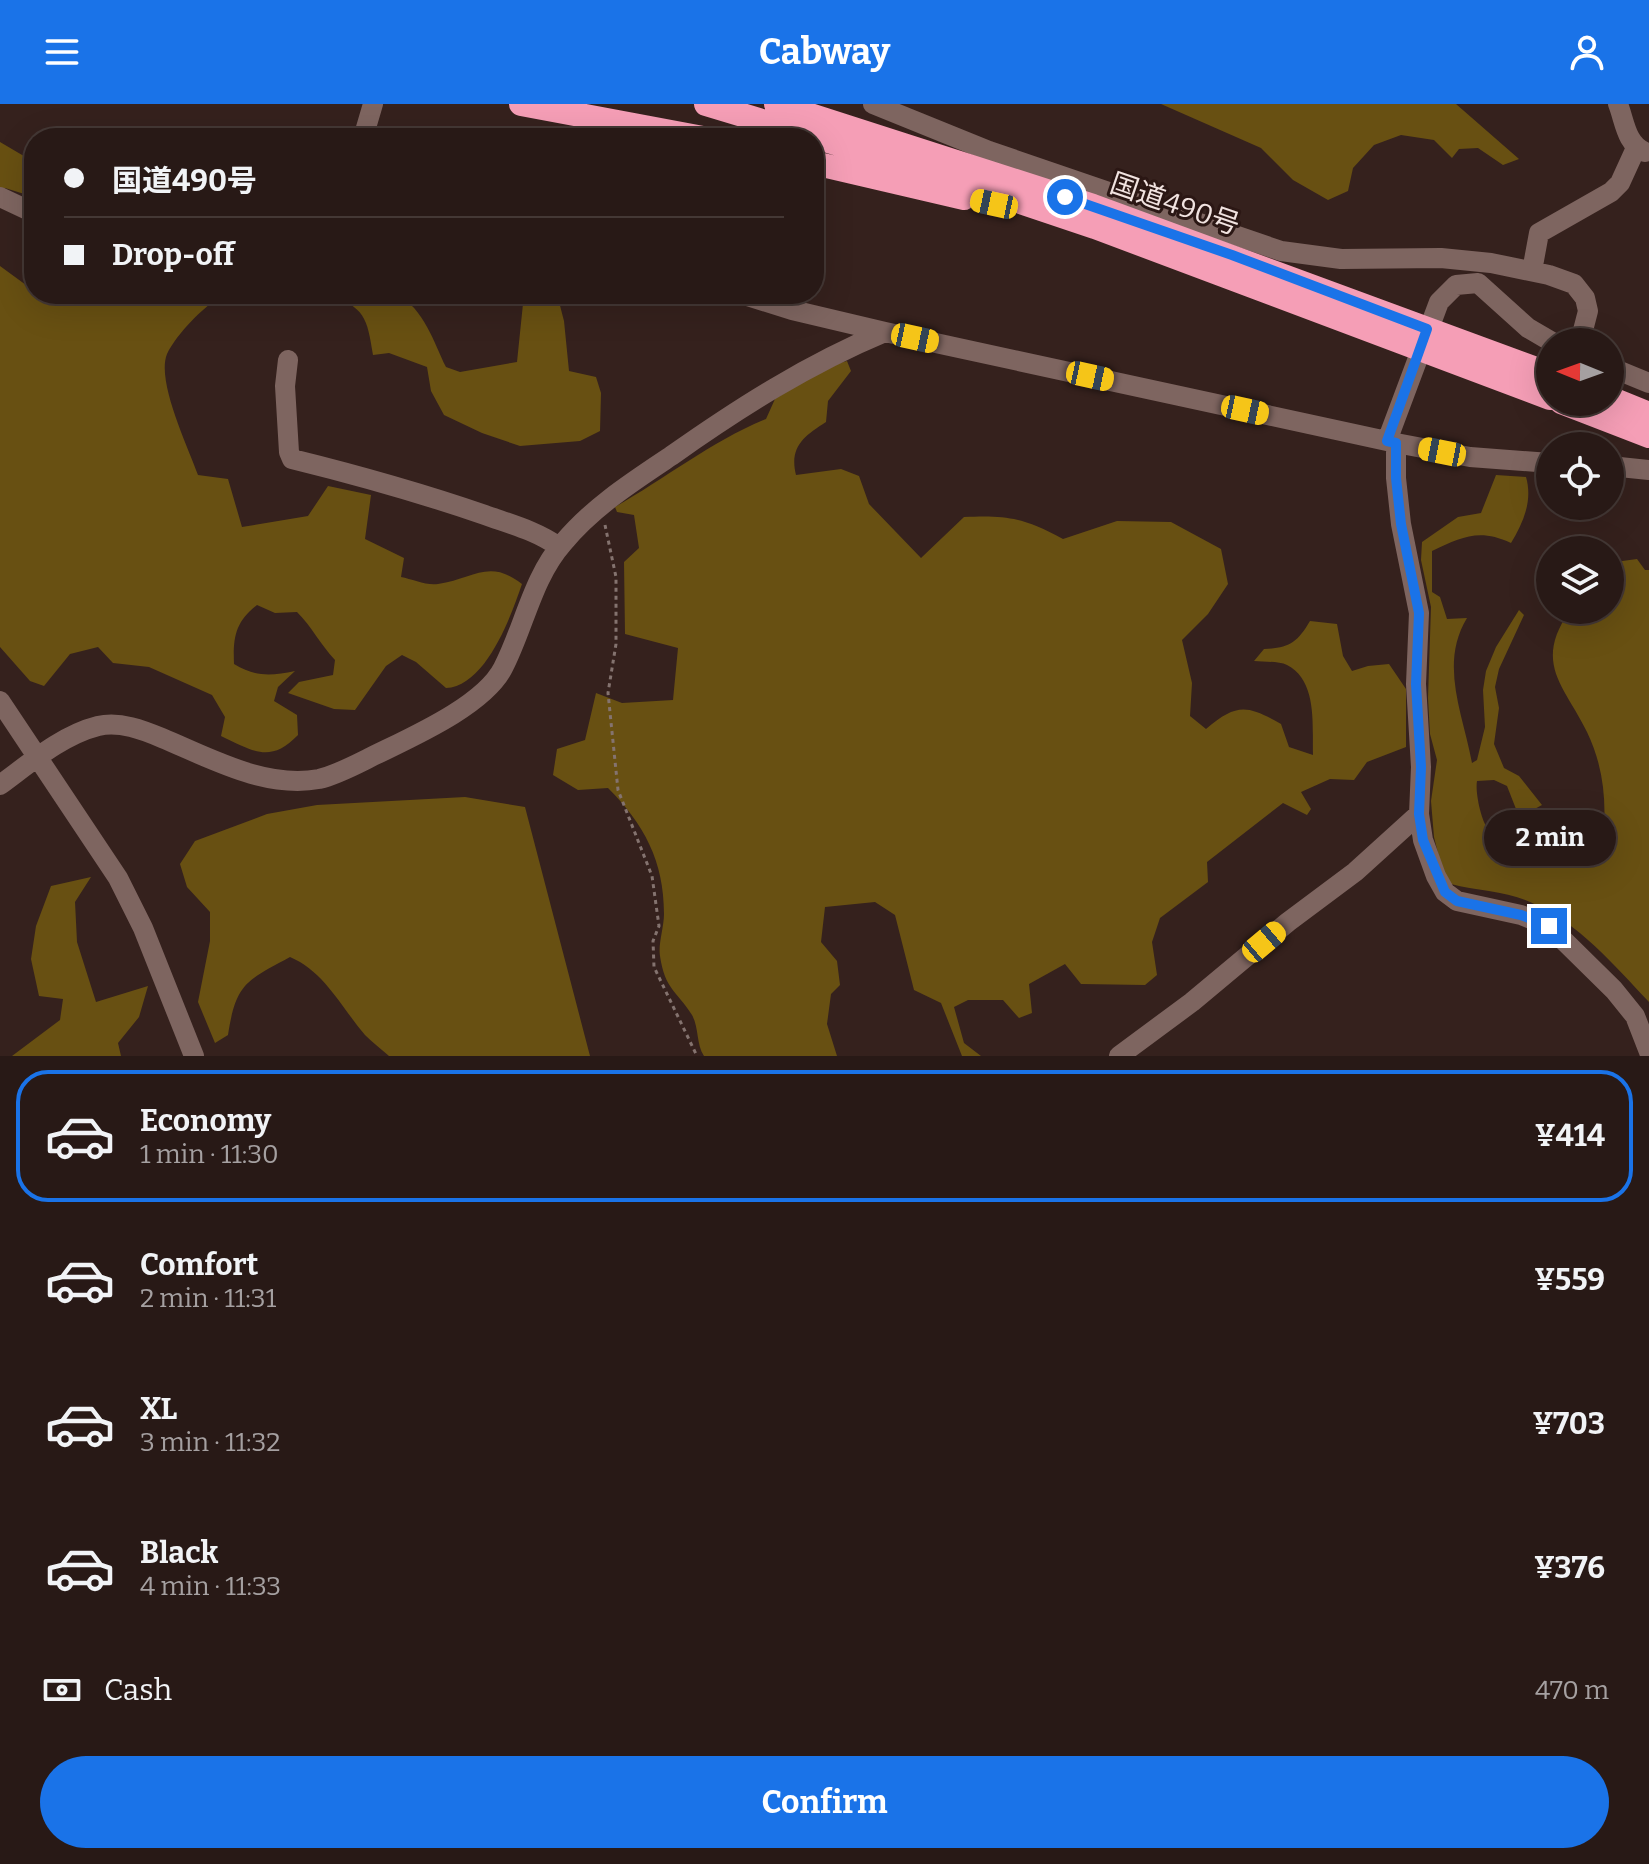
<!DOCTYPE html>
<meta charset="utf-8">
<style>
body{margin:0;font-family:Bitter,"Noto Sans JP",serif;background:#342623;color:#f1f3f6;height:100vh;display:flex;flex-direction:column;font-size:30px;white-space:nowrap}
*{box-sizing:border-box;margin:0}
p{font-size:26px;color:#a5a0a1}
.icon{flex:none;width:44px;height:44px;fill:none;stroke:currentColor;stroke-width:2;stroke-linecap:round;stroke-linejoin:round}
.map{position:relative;height:952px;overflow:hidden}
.side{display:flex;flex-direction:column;background:#281916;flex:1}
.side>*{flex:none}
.guide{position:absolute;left:24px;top:24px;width:800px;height:176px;border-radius:32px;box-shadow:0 8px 32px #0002,0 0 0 2px #443835;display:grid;align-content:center;height:176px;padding:0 40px;background:#281916}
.needle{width:52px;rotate:271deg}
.buttons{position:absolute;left:1536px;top:224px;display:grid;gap:16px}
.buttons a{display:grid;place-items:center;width:88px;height:88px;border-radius:50%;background:#281916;box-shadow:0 8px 32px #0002,0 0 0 2px #443835;font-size:40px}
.end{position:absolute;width:36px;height:36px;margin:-18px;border:10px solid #1a73e8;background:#fff;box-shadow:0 0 0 4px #fff}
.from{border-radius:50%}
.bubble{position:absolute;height:56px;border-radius:28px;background:#281916;box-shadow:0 8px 32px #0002,0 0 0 2px #443835;font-size:26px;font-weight:700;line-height:56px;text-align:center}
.car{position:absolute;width:24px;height:48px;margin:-24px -12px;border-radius:10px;box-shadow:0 0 6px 2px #0007;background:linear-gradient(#f5c518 24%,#345 0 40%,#f5c518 0 76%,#345 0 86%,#f5c518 0)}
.guide b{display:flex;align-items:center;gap:28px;height:76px;font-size:30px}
.guide b+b{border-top:2px solid #443835}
.guide i{width:20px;height:20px;background:#f1f3f6}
ul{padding:14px 0 0;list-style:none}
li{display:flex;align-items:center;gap:24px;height:132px;margin:0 16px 12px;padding:0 24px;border:4px solid transparent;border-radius:32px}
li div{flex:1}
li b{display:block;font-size:30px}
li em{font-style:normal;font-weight:700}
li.selected{border-color:#1a73e8}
li>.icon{width:72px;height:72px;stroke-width:1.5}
.pay{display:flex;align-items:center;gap:20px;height:88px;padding:0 40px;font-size:30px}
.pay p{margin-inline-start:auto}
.primary-button{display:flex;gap:16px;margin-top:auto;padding:16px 40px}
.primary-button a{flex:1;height:92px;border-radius:48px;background:#1a73e8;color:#fff;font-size:32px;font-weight:700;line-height:92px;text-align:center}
header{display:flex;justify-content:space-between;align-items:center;height:104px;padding:0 40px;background:#1a73e8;color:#fff;font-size:36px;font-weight:700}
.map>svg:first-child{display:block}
.forest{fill:#685012}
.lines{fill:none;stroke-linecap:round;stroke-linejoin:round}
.path{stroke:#84736f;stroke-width:3;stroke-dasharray:4 4;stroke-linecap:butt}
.minor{stroke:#7e6560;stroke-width:20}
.highway{stroke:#f59eb6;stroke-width:24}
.route{stroke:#1a73e8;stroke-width:10}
.labels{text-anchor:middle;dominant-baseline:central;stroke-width:6;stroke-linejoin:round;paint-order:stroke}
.street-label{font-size:28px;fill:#f1e3e0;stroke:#2b1714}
</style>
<header><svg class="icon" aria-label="menu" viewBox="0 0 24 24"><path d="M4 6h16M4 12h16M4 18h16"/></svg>Cabway<svg class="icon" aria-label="person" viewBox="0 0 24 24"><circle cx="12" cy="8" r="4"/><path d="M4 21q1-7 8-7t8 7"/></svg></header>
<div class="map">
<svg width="1649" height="952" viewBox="0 0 1649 952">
<rect width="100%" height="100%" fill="#35211d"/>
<path class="forest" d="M1161 0H1456L1519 55 1503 61 1478 44 1459 45 1452 54 1434 36 1401 31 1374 41 1353 64 1348 87 1328 96 1293 76 1261 44Z
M0 38 34 58V93L5 84 0 94Z
M0 162 26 181H34V190H223C203 204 178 228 167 250 156 277 188 343 198 371L228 375 242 423 308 412 328 382 371 391 365 435 404 454 401 473C412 475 427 482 438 480 473 475 489 454 522 480 511 512 486 582 446 584L416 558 402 551 386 562 355 606 334 605 288 589 299 578 333 571 335 556C320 540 312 523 297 508L275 509 257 501C235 518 233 534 234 560 255 573 271 572 295 567L278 583 274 597 297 611 298 631C270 660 253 647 221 632L225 613 212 591 149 563 113 559 98 543 70 550 44 582 30 577 0 543Z
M328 190C344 190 384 185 397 191 424 204 434 239 446 263L460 268 517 258 524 190H557L564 217 569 267 596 273 601 289 600 327 580 337 520 342 482 329 444 311 431 287 427 263 389 249 373 251C367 213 365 204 328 190Z
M847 257 851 267 828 297 826 318C804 332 789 343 796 371L841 365 859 372 869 400 921 454 964 413C1008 411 1024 414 1063 435L1117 417 1171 418 1221 445 1228 480 1208 510 1182 536 1192 579 1190 612 1206 625C1237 599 1247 601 1281 620L1289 643 1313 651C1312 622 1318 577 1287 561 1279 557 1264 558 1254 557L1264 545C1289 544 1297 539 1310 517L1337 520 1343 552 1352 567 1368 562 1389 560 1406 585V643L1367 658 1354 676 1330 675 1301 688 1311 705 1307 711 1283 699 1207 758 1208 778 1160 814 1152 838 1157 871 1145 881 1081 880 1065 860 1029 880 1032 909 1019 914 1003 896H968L954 903 964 939 981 952H962L941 899 914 886 895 811 875 798 825 803 821 838 837 857 840 881 831 890 827 920 837 952H704C696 940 699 923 692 911 677 887 665 886 660 852 658 840 664 823 664 810 664 757 644 720 608 684L578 686 553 671 557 645 585 636 596 589 622 599 673 596 678 544 625 530 624 458 639 444 634 411 617 408 615 403C666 374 712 337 766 315L775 295 822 264Z
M1496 371 1526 373C1533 397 1523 419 1511 439 1479 424 1462 433 1432 447V488L1440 493 1447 515 1467 514C1439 560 1463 610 1472 659L1477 656 1485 623 1483 586 1486 567 1496 543 1519 506 1524 511 1499 565 1495 583 1499 604 1494 640 1504 664 1519 672 1542 701 1529 708 1516 705 1507 682 1494 676 1477 677C1475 688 1481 716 1488 725 1496 737 1523 749 1537 752 1543 753 1550 751 1556 749L1565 734 1566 718 1575 731 1592 734 1604 724C1606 691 1602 659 1587 628 1564 581 1533 560 1570 506H1610V463L1615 458 1637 455 1645 466H1649V898C1614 861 1579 819 1530 798 1507 787 1476 787 1451 780L1442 765 1434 733 1431 697 1437 656 1430 630 1428 594 1431 503 1421 456 1422 438 1458 413 1481 409Z
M465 693 525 703 590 952H389C381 945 372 938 365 931 341 903 325 868 290 853 246 877 236 879 228 931L215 939 198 898 210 837V808L187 783 180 760 195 737 267 710 317 701Z
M91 773 75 798 77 838 96 898 148 882 139 913 118 939 121 952H12L60 916 63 895 39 892 31 855 36 822 51 782Z"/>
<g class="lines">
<path class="path" d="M605 421 616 473V540L608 589 618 686 652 772 659 822 653 837 654 863 697 952"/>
<path class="minor" d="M873 0 989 47 1281 147 1341 155 1441 154 1491 159 1549 171 1574 180 1585 194 1588 207 1580 238
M1618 0C1625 18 1626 40 1645 48
M363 34 373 0
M0 93 34 109
M1532 167 1539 129 1611 88 1620 79 1636 44
M741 190 792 206 885 228 1396 339 1470 353 1550 359
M288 256 285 282 289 348 292 355C357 371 421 389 485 411 510 420 537 427 559 443
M1610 263 1649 279
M1387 337 1439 198 1456 181 1478 179 1528 224 1552 238
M1396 339V374L1401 420 1419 509 1416 580 1421 663 1419 710 1423 736 1436 772 1445 788 1457 797 1521 811 1549 822 1614 886 1635 912 1649 948
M1610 362 1649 366
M0 597 118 774 143 824 194 952
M0 681C30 659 62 631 98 622 120 617 143 626 162 634 210 654 265 685 319 675 336 671 353 662 369 654 407 635 483 603 503 564 524 524 532 474 563 439 593 403 632 378 671 352 739 304 808 260 885 228
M1119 952 1192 898 1288 818 1355 768 1419 710"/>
<path class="highway" d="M521 0 703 34
M706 0 931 68 1095 123 1550 294
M776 0 1093 102 1550 270
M814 59 964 94
M1610 294 1649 310
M1561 298 1649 332"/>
</g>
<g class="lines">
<path class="route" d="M1065 93 1232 151 1427 225 1387 337 1396 339V374L1401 420 1419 509 1416 580 1421 663 1419 710 1423 736 1445 788 1457 797 1521 811 1549 822"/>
</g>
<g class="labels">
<g class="street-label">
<text transform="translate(1175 100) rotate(19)">国道490号</text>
</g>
</g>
</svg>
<div class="buttons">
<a><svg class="needle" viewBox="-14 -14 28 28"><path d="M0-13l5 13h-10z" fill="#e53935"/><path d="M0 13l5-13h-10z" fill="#a5a0a1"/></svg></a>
<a><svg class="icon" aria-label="locate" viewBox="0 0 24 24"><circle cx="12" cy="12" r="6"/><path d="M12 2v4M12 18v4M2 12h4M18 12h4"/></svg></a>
<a><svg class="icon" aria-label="layers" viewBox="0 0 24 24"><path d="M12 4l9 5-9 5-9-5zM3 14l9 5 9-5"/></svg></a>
</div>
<i class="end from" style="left:1065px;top:93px"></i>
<i class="end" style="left:1549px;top:822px"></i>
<div class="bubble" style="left:1484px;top:706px;width:132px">2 min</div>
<i class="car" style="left:994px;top:100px;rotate:282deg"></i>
<i class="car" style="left:915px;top:234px;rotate:102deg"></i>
<i class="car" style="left:1090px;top:272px;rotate:102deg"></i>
<i class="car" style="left:1245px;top:306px;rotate:102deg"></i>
<i class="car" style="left:1442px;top:348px;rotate:281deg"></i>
<i class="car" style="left:1264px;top:838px;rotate:50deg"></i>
<div class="guide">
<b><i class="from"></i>国道490号</b>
<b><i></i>Drop-off</b>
</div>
</div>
<section class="side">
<ul>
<li class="selected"><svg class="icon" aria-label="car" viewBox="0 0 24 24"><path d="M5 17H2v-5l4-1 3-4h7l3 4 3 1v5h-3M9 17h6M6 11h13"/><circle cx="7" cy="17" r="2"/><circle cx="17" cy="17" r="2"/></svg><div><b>Economy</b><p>1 min · 11:30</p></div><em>¥414</em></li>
<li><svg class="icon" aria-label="car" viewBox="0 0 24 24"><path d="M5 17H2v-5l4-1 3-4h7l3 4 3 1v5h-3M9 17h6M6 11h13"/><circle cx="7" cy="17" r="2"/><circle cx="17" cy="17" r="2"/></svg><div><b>Comfort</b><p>2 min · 11:31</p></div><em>¥559</em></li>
<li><svg class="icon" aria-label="car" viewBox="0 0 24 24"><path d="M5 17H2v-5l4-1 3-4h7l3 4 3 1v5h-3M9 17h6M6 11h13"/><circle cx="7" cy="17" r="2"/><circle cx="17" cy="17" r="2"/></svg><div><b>XL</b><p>3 min · 11:32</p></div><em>¥703</em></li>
<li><svg class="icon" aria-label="car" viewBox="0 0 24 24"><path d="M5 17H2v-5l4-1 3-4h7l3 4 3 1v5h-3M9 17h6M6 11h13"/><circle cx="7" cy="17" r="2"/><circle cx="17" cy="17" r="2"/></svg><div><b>Black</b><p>4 min · 11:33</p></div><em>¥376</em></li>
</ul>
<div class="pay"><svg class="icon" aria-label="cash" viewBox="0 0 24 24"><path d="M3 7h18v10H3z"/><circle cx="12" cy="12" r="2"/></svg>Cash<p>470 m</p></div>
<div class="primary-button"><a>Confirm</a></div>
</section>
